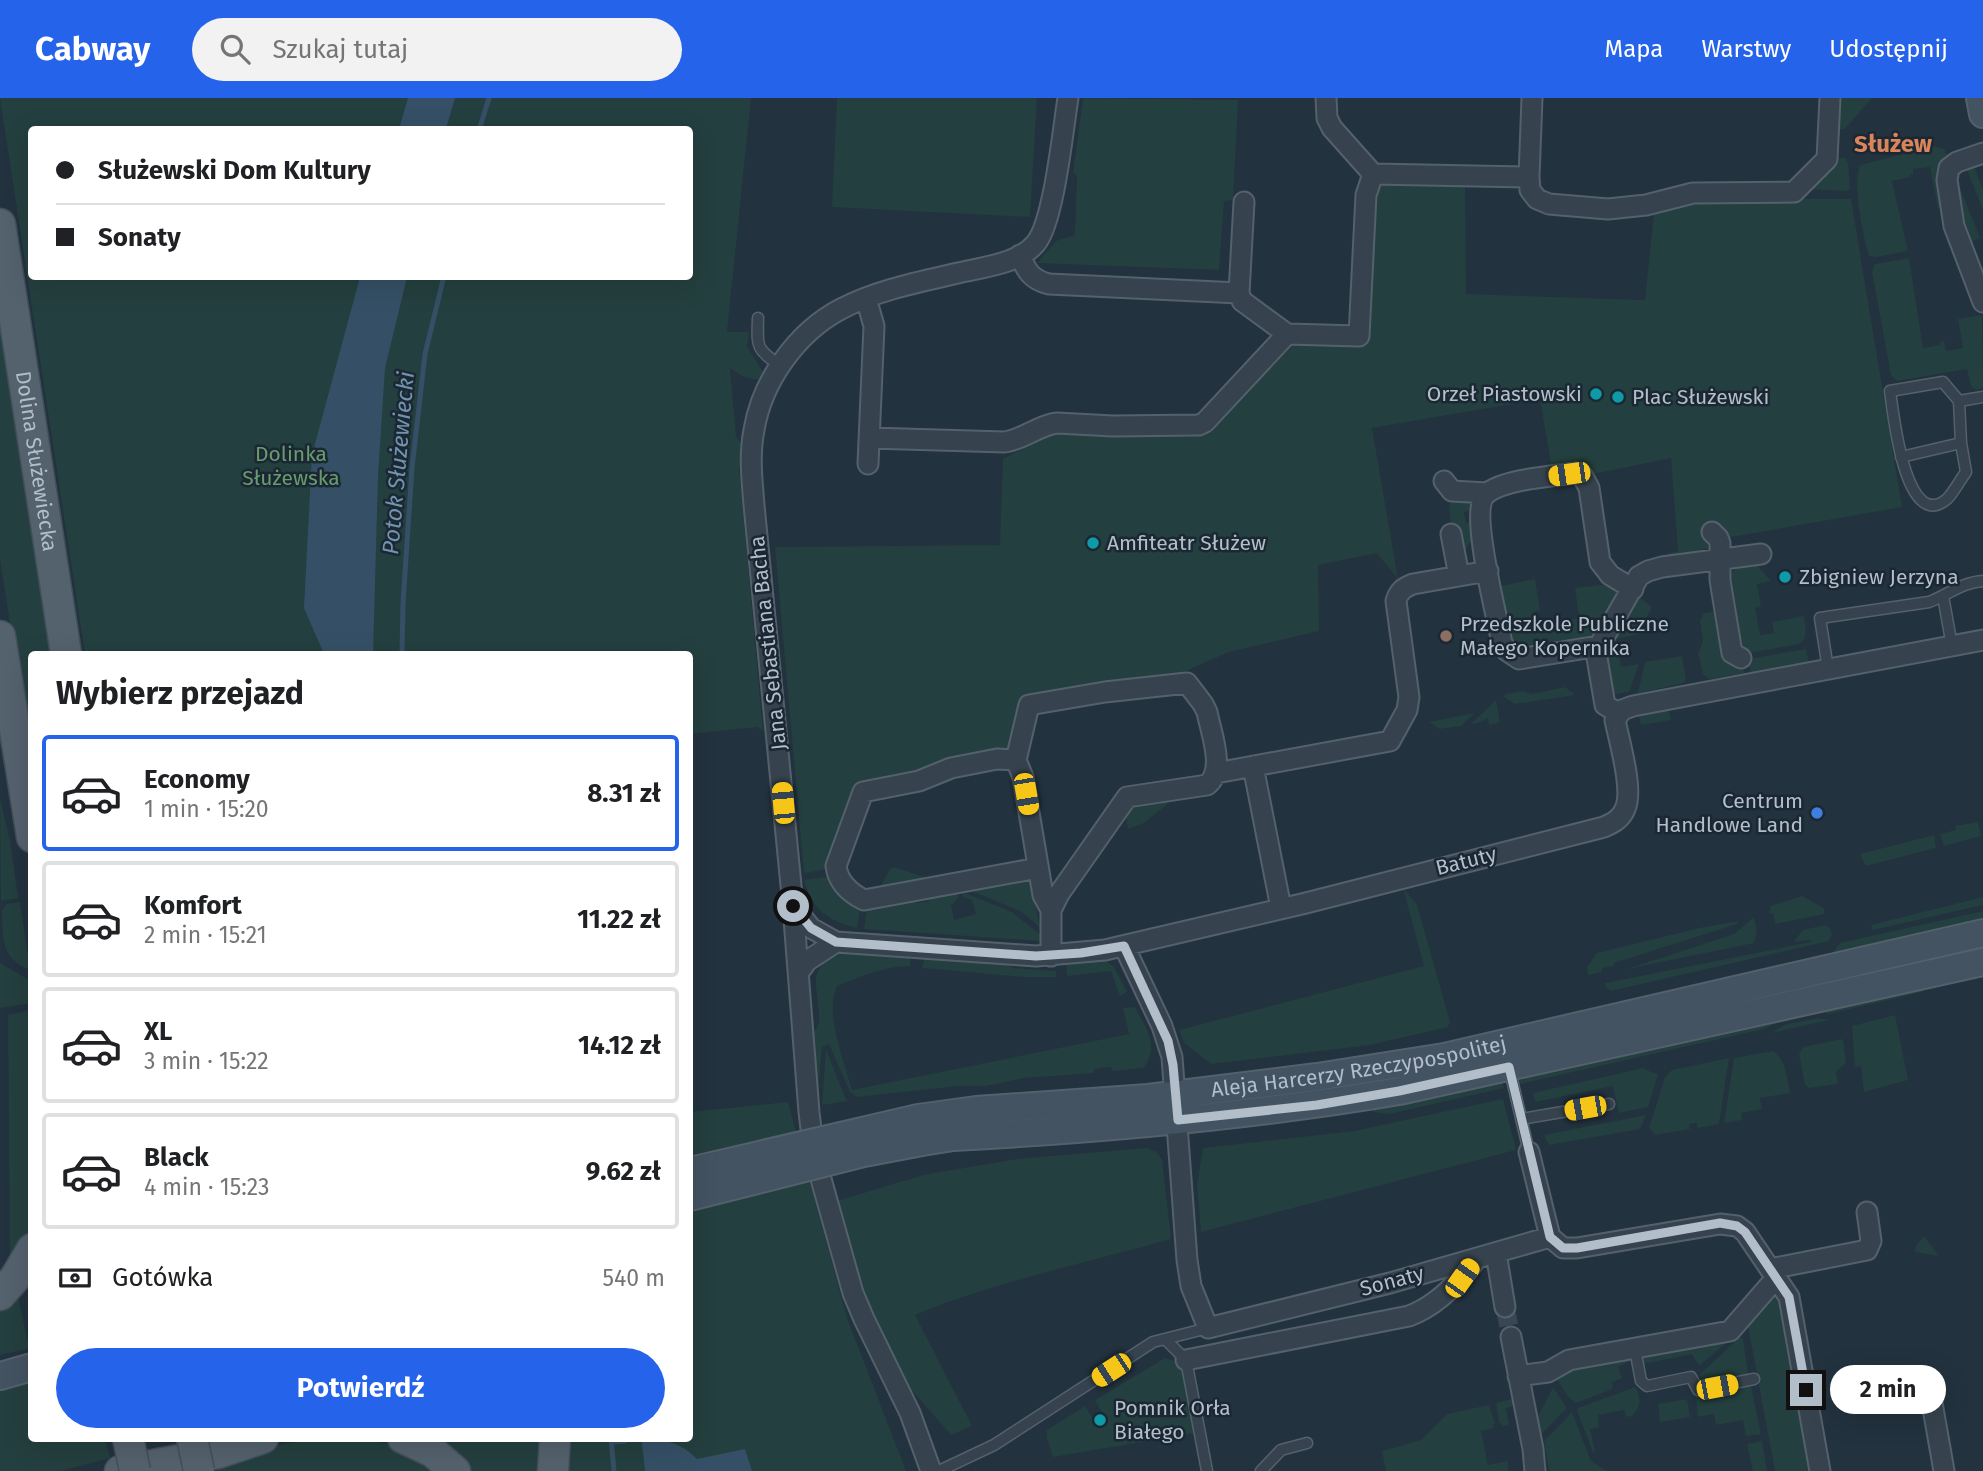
<!DOCTYPE html>
<html lang="pl">
<meta charset="utf-8">
<style>
body{margin:0;font-family:"Fira Sans",sans-serif;background:#f2f2f2;color:#202124;height:100vh;display:flex;flex-direction:column;font-size:26px;white-space:nowrap}
*{box-sizing:border-box;margin:0}
p{font-size:23px;color:#757577}
.icon{flex:none;width:38px;height:38px;fill:none;stroke:currentColor;stroke-width:2;stroke-linecap:round;stroke-linejoin:round}
.map{position:relative;flex:1;overflow:hidden}
.panel{position:absolute;left:28px;top:553px;width:665px;height:791px;display:flex;flex-direction:column;background:#fff;border-radius:7px;box-shadow:0 7px 28px #0002}
.panel>*{flex:none}
.hud{position:absolute;left:28px;top:28px;width:665px;height:154px;border-radius:7px;box-shadow:0 7px 28px #0002;display:grid;align-content:center;height:154px;padding:0 28px;background:#fff}
.end{position:absolute;width:32px;height:32px;margin:-16px;border:9px solid #b2beca;background:#111;box-shadow:0 0 0 4px #111}
.from{border-radius:50%}
.bubble{position:absolute;height:49px;border-radius:24px;background:#fff;box-shadow:0 7px 28px #0002;font-size:23px;font-weight:700;line-height:49px;text-align:center}
.car{position:absolute;width:21px;height:42px;margin:-21px -10px;border-radius:9px;box-shadow:0 0 5px 2px #0007;background:linear-gradient(#f5c518 24%,#345 0 40%,#f5c518 0 76%,#345 0 86%,#f5c518 0)}
.hud b{display:flex;align-items:center;gap:24px;height:66px;font-size:26px}
.hud b+b{border-top:2px solid #e0e0e0}
.hud i{width:18px;height:18px;background:#202124}
ul{padding:0;list-style:none}
li{display:flex;align-items:center;gap:21px;height:116px;margin:0 14px 10px;padding:0 14px;border:4px solid #e0e0e0;border-radius:7px}
li div{flex:1}
li b{display:block;font-size:26px}
li em{font-style:normal;font-weight:700}
li.active{border-color:#2563eb}
li>.icon{width:63px;height:63px;stroke-width:1.5}
h2{padding:0 28px;font-size:32px;line-height:84px}
.pay{display:flex;align-items:center;gap:18px;height:77px;padding:0 28px;font-size:26px}
.pay p{margin-inline-start:auto}
.action{display:flex;gap:14px;margin-top:auto;padding:14px 28px}
.action a{flex:1;height:80px;border-radius:42px;background:#2563eb;color:#fff;font-size:28px;font-weight:700;line-height:80px;text-align:center}
header{display:flex;align-items:center;gap:42px;box-sizing:border-box;height:98px;padding:0 35px;background:#2563eb;color:#fff}
header strong{font-size:33px}
nav{display:flex;gap:38px;margin-inline-start:auto;font-size:24px}
.search{width:490px;height:63px;background:#f2f2f2;display:flex;align-items:center;gap:18px;box-sizing:border-box;padding:0 24px;border-radius:38px;color:#757577;font-size:26px}
.map>svg:first-child{display:block}
.green{fill:#243f3f;fill-rule:evenodd}
.water{fill:#355066}
.lines{fill:none;stroke-linecap:round;stroke-linejoin:round}
.stream{stroke:#355066;stroke-width:5}
.street-tunnel{stroke:#384753;stroke-width:19;stroke-dasharray:19 10;stroke-linecap:butt}
.lane-casing{stroke:#54616c;stroke-width:13}
.street-casing{stroke:#54616c;stroke-width:23}
.secondary-casing{stroke:#54616c;stroke-width:30}
.primary-casing{stroke:#424f5a;stroke-width:33}
.lane{stroke:#36434e;stroke-width:10}
.street{stroke:#36434e;stroke-width:19}
.secondary{stroke:#445362;stroke-width:26}
.primary{stroke:#54626e;stroke-width:30}
.secondary-bridge-casing{stroke:#54616c;stroke-width:30;stroke-linecap:butt}
.primary-bridge-casing{stroke:#424f5a;stroke-width:33;stroke-linecap:butt}
.secondary-bridge{stroke:#445362;stroke-width:26}
.primary-bridge{stroke:#54626e;stroke-width:30}
.route{stroke:#b2beca;stroke-width:9}
.culture-dot{fill:#0f9aa8;stroke:#1b2833;stroke-width:2.5}
.education-dot{fill:#8d6e63;stroke:#1b2833;stroke-width:2.5}
.shop-dot{fill:#3f7fe0;stroke:#1b2833;stroke-width:2.5}
.labels{text-anchor:middle;dominant-baseline:central;stroke-width:5;stroke-linejoin:round;paint-order:stroke}
.poi-label{font-size:21px;fill:#b2beca;stroke:#1b2833;text-anchor:start}
.park-label{font-size:21px;fill:#689c6e;stroke:#1b2833}
.street-label{font-size:21px;fill:#b2beca;stroke:#1b2833}
.water-label{font-size:23px;font-style:italic;fill:#7093ae;stroke:#1b2833}
.quarter-label{font-size:24px;font-weight:bold;fill:#da845c;stroke:#1b2833}
</style>
<header>
<strong>Cabway</strong>
<div class="search"><svg class="icon" aria-label="search" viewBox="0 0 24 24"><circle cx="10" cy="10" r="6"/><path d="M15 15l6 6"/></svg>Szukaj tutaj</div>
<nav><a>Mapa</a><a>Warstwy</a><a>Udostępnij</a></nav>
</header>
<div class="map">
<svg width="1983" height="1373" viewBox="0 0 1983 1373">
<rect width="100%" height="100%" fill="#22323e"/>
<path class="green" d="M0 0H751L727 234H749L747 248 764 276 763 281C750 283 739 277 730 270L736 339C744 347 744 360 739 370L763 633 757 629 690 636V556H85ZM32 32H690V178H32Z
M837 0H1037L1030 119 832 109Z
M1083 0 1238 2 1233 102 1224 103 1219 172 1037 165 1056 143 1075 137 1077 78 1073 75Z
M1835 0H1872L1845 31H1837Z
M1934 48 1944 51 1949 60 1945 109 1938 110 1930 69 1913 71V76L1910 77V79L1892 83 1908 153 1877 159 1869 158C1863 138 1852 86 1860 67Z
M1833 60H1845L1848 64 1850 91 1846 93 1805 91Z
M1974 69 1983 91V112L1967 72Z
M1956 80 1980 140 1966 146Z
M1372 86 1465 89 1466 196 1645 202 1654 115 1692 100 1851 101 1902 409 1726 440 1727 448 1700 452V461L1668 464V455L1678 453 1671 360 1554 384 1540 301 1372 330 1398 481 1377 455 1318 467 1319 533 1229 554 1181 575 1025 606 1016 661 859 692 828 771 804 775 775 449 1000 447 1003 361 1053 335 1194 339 1205 335 1291 244 1365 243Z
M1909 160 1923 250 1940 247V244L1944 243 1946 253 1963 250 1958 221 1982 217 1983 290 1976 292 1971 288 1967 271 1897 283 1891 277 1872 174 1875 166Z
M0 224 51 556H32L31 660 0 461Z
M1451 401H1470L1472 412 1464 414 1466 425 1473 424 1477 434 1462 457C1456 441 1445 418 1451 401Z
M1756 466 1771 483 1757 486 1761 509 1755 510 1760 537 1774 535 1772 524 1804 518C1805 528 1809 540 1799 546L1744 556 1738 553 1731 523 1737 513 1731 476 1737 469Z
M1535 481 1540 512 1532 514 1536 528 1579 520 1575 490 1609 486 1618 493 1620 499 1596 541 1523 551 1510 542 1500 492 1501 488 1506 487Z
M1639 499 1652 509 1646 521 1643 523 1645 535 1616 541 1621 569 1639 566 1629 594 1612 597 1606 559 1608 552Z
M1718 513 1745 575 1709 581 1703 576 1698 555 1703 544 1700 522 1704 515Z
M1806 551 1809 566 1751 576 1748 561Z
M1682 558 1686 581 1684 585 1638 595 1645 564Z
M1565 589 1575 597 1515 606 1504 599 1505 596 1523 593 1532 596Z
M1496 602 1500 625 1489 627 1488 620 1480 624 1471 626Z
M1668 608 1671 622 1641 627 1638 614Z
M1475 615 1461 628 1439 631 1429 624Z
M1176 699 1144 725 1128 731 1125 714 1129 708Z
M0 701 10 742 18 800 1 803Z
M1978 724 1981 738 1944 748 1940 736 1956 732 1955 728Z
M1934 737 1936 750 1866 768 1860 756Z
M894 769 924 779 927 781 879 791 890 771Z
M831 778 861 806 857 830C828 823 812 812 804 782Z
M1025 780 1034 787 1033 795 1040 830 1022 814 962 789Z
M957 789 959 799 951 807 954 822 976 816 972 802 963 799 962 794 1012 814 1041 837 1040 843 864 831 868 807 915 797 917 805 929 803 928 795Z
M1403 790 1417 807 1450 924 1448 929 1370 947 1211 966 1184 945 1179 932 1424 868Z
M1802 798 1824 810V816L1775 826 1773 815 1769 816 1771 808Z
M1983 799V807L1873 832 1871 827Z
M20 804 30 872C0 860 3 841 2 812L6 806Z
M1983 813V826L1830 858 1840 845Z
M1754 819 1757 834 1754 845 1627 871 1734 836Z
M1738 823 1737 826 1614 865V868L1602 870V874L1588 877 1587 869 1597 855 1699 830Z
M1825 827 1830 830 1832 837 1829 843 1611 893 1606 889 1605 885 1811 844 1810 842 1796 844 1795 842 1803 832Z
M846 852 910 858V868C885 868 859 879 837 888 824 915 845 965 852 992L1129 936 1123 910 1135 909C1146 931 1160 946 1144 970L1112 973 1111 969 1094 971V975L1024 980 986 988H958L857 999 850 994 829 946 822 949 817 1009C816 996 809 948 812 939 813 933 818 930 819 924 821 891 800 870 846 852Z
M925 858 1007 865 1013 870 1056 873V879H1023L922 870Z
M1102 860 1114 869 1127 894 1120 898 1111 873 1067 878 1066 868 1068 864Z
M0 865 31 883V905L0 910Z
M1922 892V894L1828 916C1809 909 1781 923 1764 931L1520 986 1517 978 1879 897Z
M31 912V1137L10 1164 8 917Z
M1895 917 1908 982 1864 994 1861 968 1855 969 1852 928Z
M1818 920 1829 922 1771 935 1784 927Z
M1843 941 1846 965 1836 974 1838 986 1809 990 1805 987 1799 956 1803 949Z
M826 951 844 997 848 1003 822 1007Z
M1774 953C1786 964 1787 979 1790 995L1760 1000 1762 1011 1741 1015 1742 1022 1724 1025 1734 960Z
M1729 960 1719 1026 1698 1030 1696 1025 1689 1026 1690 1031 1655 1037 1649 1030 1665 979 1672 972Z
M1643 970 1658 977 1648 1009 1619 1015 1613 988 1535 1004 1533 995Z
M1502 982 1504 990 1389 1016 1373 1014 1372 1010Z
M1503 1001 1516 1052 1201 1134 1197 1087 1203 1050 1354 1033Z
M788 1004 847 1220 906 1373H560L562 1341 690 1340V1014Z
M1646 1017 1640 1031 1549 1047 1544 1037Z
M1147 1050 1156 1054 1162 1061 1171 1141C1086 1165 998 1183 915 1217L972 1328 951 1337 909 1289 860 1193 837 1103 923 1077 1017 1061Z
M1924 1138 1939 1158 1915 1154 1916 1148Z
M1774 1197 1781 1200 1810 1373H1775L1748 1228Z
M18 1198 27 1241H31V1250L0 1257V1208Z
M1738 1235 1699 1268 1692 1256 1643 1266 1642 1258Z
M1739 1240H1743L1748 1276 1702 1285 1699 1277Z
M1628 1259V1264L1618 1269 1622 1280 1612 1284 1613 1291 1576 1305 1568 1299 1557 1281 1563 1271Z
M1165 1260 1174 1263 1182 1270 1195 1335 1053 1359 1047 1341V1332L1085 1308 1097 1327 1104 1326 1105 1321 1095 1302Z
M31 1282 32 1340 105 1341 110 1360 61 1373H0V1290Z
M1751 1288 1761 1336 1746 1338 1743 1322 1716 1327 1714 1316 1698 1319 1696 1298Z
M1553 1289 1567 1310 1537 1341 1534 1326Z
M1635 1289C1642 1300 1641 1309 1632 1318L1626 1319 1624 1312 1598 1317 1599 1329 1590 1331 1595 1354H1593L1577 1313 1578 1310Z
M1513 1301 1516 1302 1519 1307 1506 1310 1509 1327 1502 1328 1501 1325H1499L1496 1305Z
M1687 1301 1690 1319 1660 1324 1658 1306Z
M1489 1307 1495 1326H1493V1330L1481 1333 1488 1367 1508 1363V1373H1386L1382 1353 1421 1342 1447 1316Z
M1572 1314 1591 1363 1607 1373H1549L1544 1343Z
M318 1341C368 1341 404 1341 444 1373H217L214 1362 283 1346Z
M428 1341H545L543 1373H467Z
M1762 1343 1767 1373H1753L1747 1346Z"/>
<path class="water" d="M408 0H455L446 31H399Z
M360 179H407L385 270 378 378 373 556H324L304 510 312 357Z
M643 1341C664 1340 683 1346 697 1361L745 1351 752 1373H645L642 1345Z"/>
<g class="lines">
<path class="stream" d="M479 32 489 0
M402 556 403 505 412 370 425 256 444 178
M611 1340 614 1373
M612 1344 625 1343"/>
<path class="street-tunnel" d="M1505 1209 1511 1239"/>
<defs>
<path id="lane" d="M758 220C757 250 756 250 780 268
M1959 303 1983 299
M1901 359 1961 345 1959 303 1943 284 1890 293C1893 313 1905 436 1947 401 1954 394 1960 382 1966 374L1961 345
M1943 498 1952 548
M1828 571 1820 520 1929 504C1948 497 1962 484 1983 483
M1509 969 1529 1054
M1521 1021 1609 1006
M1165 1241 1186 1262 1207 1373
M1635 1251 1641 1283 1647 1288 1691 1279 1698 1292 1754 1281
M1908 1303 1931 1299
M939 1373 994 1347 1153 1244 1208 1230
M1261 1373 1281 1352 1307 1345"/>
<path id="street" d="M1326 0 1327 20 1332 30 1373 76 1529 79
M1532 0 1529 79 1530 92 1537 101 1549 106 1608 111 1646 107 1693 95 1794 94 1827 61 1830 0
M1983 55 1957 64 1949 70 1947 82 1954 128 1983 204
M1020 157C1026 173 1032 182 1049 186L1239 195 1242 203 1287 236
M1239 195 1244 104
M866 200 874 228 868 366
M870 340 1005 344C1024 341 1039 327 1057 325L1113 328 1199 327 1205 324 1287 236 1359 238 1366 97 1373 76
M1444 383 1452 393 1487 395
M1712 434 1718 440 1720 445V482L1732 555 1741 560
M1451 436 1459 478
M1599 548 1519 561 1507 553 1502 545C1497 519 1469 412 1486 396 1504 381 1553 378 1576 375L1582 377 1589 390 1600 464 1610 477 1633 491
M1618 615 1605 607 1597 560 1599 548 1639 478 1648 473 1662 469 1761 456
M1016 662 1029 607 1105 594 1187 585 1203 606 1207 614C1211 635 1226 672 1207 687L1127 699 1059 796 1051 812
M1253 668 1281 810
M1216 675 1390 643 1407 612 1409 599 1396 503C1399 493 1403 490 1413 486L1488 473
M1038 770 864 802C850 795 838 784 836 768L863 694 919 683 951 670 997 661 1016 662 1023 679 1043 797 1051 812V858
M793 808 811 830 836 844
M1124 848 1162 928 1172 959 1187 1162 1191 1188 1208 1230 1390 1185 1550 1139 1563 1150H1577L1720 1126 1737 1128 1745 1134 1789 1199 1820 1373
M799 874 807 863 836 844 1036 858 1105 852 1306 805 1604 729C1613 725 1621 721 1625 711 1634 692 1619 643 1615 622L1622 612 1633 608 1983 542
M1529 1054 1550 1139
M1496 1155 1505 1209
M1770 1171 1867 1152 1871 1143 1867 1114
M1511 1239 1533 1351 1535 1373
M1186 1262 1409 1218C1436 1208 1460 1183 1477 1160
M1518 1278 1548 1274 1569 1262 1730 1233 1776 1180
M1931 1299 1944 1373
M931 1373 910 1315 864 1221 853 1195 814 1056 809 1014 793 808 754 407C752 382 749 357 754 332 762 283 797 234 841 211 877 192 919 184 958 175 983 169 1019 166 1036 145 1054 123 1063 31 1068 0"/>
<g id="secondary">
<path d="M1980 0 1983 16"/>
<path id="s1" d="M918 1020 976 1012 1148 1000 1317 979 1444 959 1983 835"/>
<path d="M922 1044 953 1039C1102 1031 1252 1018 1399 993L1983 864"/>
<path d="M0 1278 32 1269"/>
</g>
<g id="primary">
<path id="s2" d="M0 126 66 556"/>
<path d="M0 538 32 739"/>
<path d="M0 1197 15 1180 32 1151"/>
<path d="M403 1340 433 1354 455 1373"/>
<path d="M120 1373 218 1355 263 1340"/>
<path d="M553 1373 555 1340"/>
</g>
</defs>
<use href="#lane" class="lane-casing"/>
<use href="#street" class="street-casing"/>
<use href="#secondary" class="secondary-casing"/>
<use href="#primary" class="primary-casing"/>
<use href="#lane" class="lane"/>
<use href="#street" class="street"/>
<use href="#secondary" class="secondary"/>
<use href="#primary" class="primary"/>
<defs>
<path id="secondary-bridge" d="M690 1073 918 1020
M690 1099 864 1055 922 1044"/>
<path id="primary-bridge" d="M128 1340 135 1373
M192 1340 199 1373"/>
</defs>
<use href="#secondary-bridge" class="secondary-bridge-casing"/>
<use href="#primary-bridge" class="primary-bridge-casing"/>
<use href="#secondary-bridge" class="secondary-bridge"/>
<use href="#primary-bridge" class="primary-bridge"/>
</g>
<g class="lines">
<path class="route" d="M793 808 811 830 836 844 1036 858 1081 855 1124 848 1168 943 1173 967 1178 1022 1317 1007 1399 993 1509 969 1550 1139 1563 1150H1577L1720 1125 1737 1128 1745 1134 1789 1199 1806 1292"/>
</g>
<g class="culture-dot">
<circle cx="1596" cy="296" r="7"/>
<circle cx="1618" cy="299" r="7"/>
<circle cx="1093" cy="445" r="7"/>
<circle cx="1785" cy="479" r="7"/>
<circle cx="1100" cy="1322" r="7"/>
</g>
<circle class="education-dot" cx="1446" cy="538" r="7"/>
<circle class="shop-dot" cx="1817" cy="715" r="7"/>
<g class="labels">
<g class="poi-label">
<text x="1582" y="296" text-anchor="end">Orzeł Piastowski</text>
<text x="1632" y="299">Plac Służewski</text>
<text x="1107" y="445">Amfiteatr Służew</text>
<text x="1799" y="479">Zbigniew Jerzyna</text>
<text x="1460" y="526">Przedszkole Publiczne<tspan x="1460" dy="24">Małego Kopernika</tspan></text>
<text x="1803" y="703" text-anchor="end">Centrum<tspan x="1803" dy="24">Handlowe Land</tspan></text>
<text x="1114" y="1310">Pomnik Orła<tspan x="1114" dy="24">Białego</tspan></text>
</g>
<g class="park-label">
<text x="291" y="356">Dolinka<tspan x="291" dy="24">Służewska</tspan></text>
</g>
<g class="street-label">
<text stroke="none"><textPath href="#s2" startOffset="240">Dolina Służewiecka</textPath></text>
<text transform="translate(768 545) rotate(-96)">Jana Sebastiana Bacha</text>
<text transform="translate(1466 763) rotate(-14)">Batuty</text>
<text stroke="none"><textPath href="#s1" startOffset="444">Aleja Harcerzy Rzeczypospolitej</textPath></text>
<text transform="translate(1392 1183) rotate(-15)">Sonaty</text>
</g>
<g class="water-label">
<text transform="translate(398 365) rotate(-85)">Potok Służewiecki</text>
</g>
<g class="quarter-label">
<text x="1893" y="46">Służew</text>
</g>
</g>
</svg>
<i class="end from" style="left:793px;top:808px"></i>
<i class="end" style="left:1806px;top:1292px"></i>
<div class="bubble" style="left:1830px;top:1267px;width:116px">2 min</div>
<i class="car" style="left:1569px;top:376px;rotate:262deg"></i>
<i class="car" style="left:1026px;top:696px;rotate:170deg"></i>
<i class="car" style="left:783px;top:705px;rotate:355deg"></i>
<i class="car" style="left:1585px;top:1010px;rotate:260deg"></i>
<i class="car" style="left:1462px;top:1180px;rotate:35deg"></i>
<i class="car" style="left:1111px;top:1272px;rotate:237deg"></i>
<i class="car" style="left:1717px;top:1289px;rotate:79deg"></i>
<div class="hud">
<b><i class="from"></i>Służewski Dom Kultury</b>
<b><i></i>Sonaty</b>
</div>
<section class="panel">
<h2>Wybierz przejazd</h2>
<ul>
<li class="active"><svg class="icon" aria-label="car" viewBox="0 0 24 24"><path d="M5 17H2v-5l4-1 3-4h7l3 4 3 1v5h-3M9 17h6M6 11h13"/><circle cx="7" cy="17" r="2"/><circle cx="17" cy="17" r="2"/></svg><div><b>Economy</b><p>1 min · 15:20</p></div><em>8.31 zł</em></li>
<li><svg class="icon" aria-label="car" viewBox="0 0 24 24"><path d="M5 17H2v-5l4-1 3-4h7l3 4 3 1v5h-3M9 17h6M6 11h13"/><circle cx="7" cy="17" r="2"/><circle cx="17" cy="17" r="2"/></svg><div><b>Komfort</b><p>2 min · 15:21</p></div><em>11.22 zł</em></li>
<li><svg class="icon" aria-label="car" viewBox="0 0 24 24"><path d="M5 17H2v-5l4-1 3-4h7l3 4 3 1v5h-3M9 17h6M6 11h13"/><circle cx="7" cy="17" r="2"/><circle cx="17" cy="17" r="2"/></svg><div><b>XL</b><p>3 min · 15:22</p></div><em>14.12 zł</em></li>
<li><svg class="icon" aria-label="car" viewBox="0 0 24 24"><path d="M5 17H2v-5l4-1 3-4h7l3 4 3 1v5h-3M9 17h6M6 11h13"/><circle cx="7" cy="17" r="2"/><circle cx="17" cy="17" r="2"/></svg><div><b>Black</b><p>4 min · 15:23</p></div><em>9.62 zł</em></li>
</ul>
<div class="pay"><svg class="icon" aria-label="cash" viewBox="0 0 24 24"><path d="M3 7h18v10H3z"/><circle cx="12" cy="12" r="2"/></svg>Gotówka<p>540 m</p></div>
<div class="action"><a>Potwierdź</a></div>
</section>
</div>
